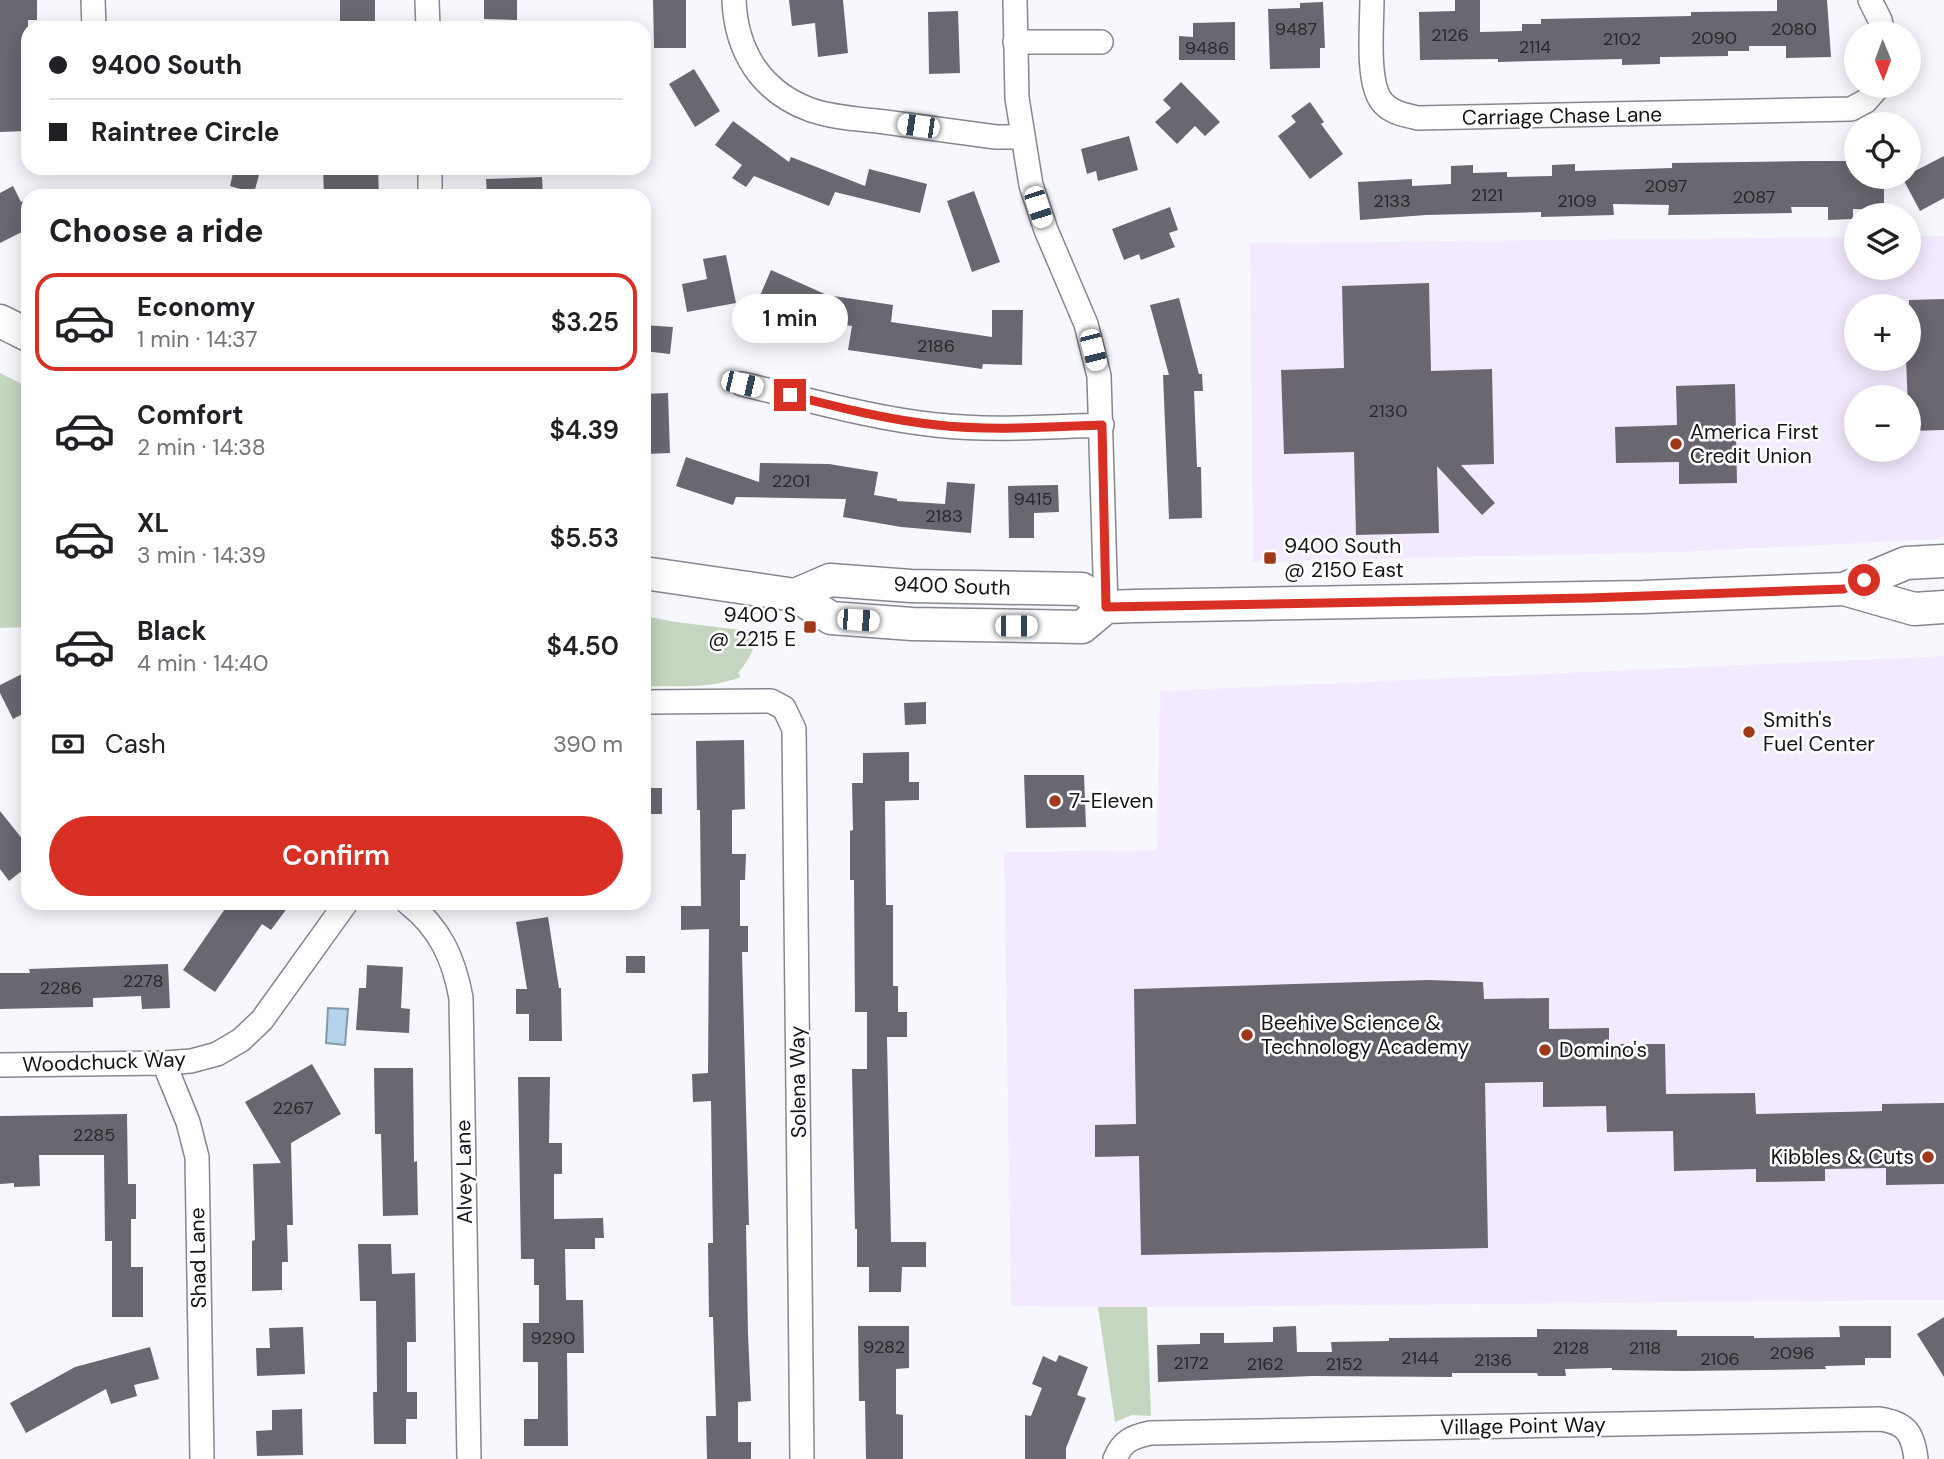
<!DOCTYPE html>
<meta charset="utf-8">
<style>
body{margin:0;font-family:"DM Sans",sans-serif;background:#f6f6f6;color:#202124;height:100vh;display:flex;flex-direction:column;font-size:26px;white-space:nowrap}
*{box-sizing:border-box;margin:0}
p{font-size:23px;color:#757577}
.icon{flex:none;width:38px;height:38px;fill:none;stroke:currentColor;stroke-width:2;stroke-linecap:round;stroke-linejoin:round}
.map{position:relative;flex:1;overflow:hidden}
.side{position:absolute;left:21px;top:189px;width:630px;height:721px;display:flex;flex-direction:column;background:#fff;border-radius:21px;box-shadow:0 4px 18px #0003}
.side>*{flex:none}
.top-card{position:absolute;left:21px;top:21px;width:630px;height:154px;border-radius:21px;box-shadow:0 4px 18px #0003;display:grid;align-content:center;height:154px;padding:0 28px;background:#fff}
.needle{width:46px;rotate:179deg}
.fabs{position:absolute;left:1844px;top:21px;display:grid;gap:14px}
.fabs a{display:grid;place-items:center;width:77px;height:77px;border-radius:50%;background:#fff;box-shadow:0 4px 18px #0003;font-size:35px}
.end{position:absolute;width:32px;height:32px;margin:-16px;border:9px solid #d93025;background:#fff;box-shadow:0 0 0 4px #fff}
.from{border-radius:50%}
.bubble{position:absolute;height:49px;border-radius:24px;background:#fff;box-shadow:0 4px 18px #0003;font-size:23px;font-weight:600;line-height:49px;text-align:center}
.car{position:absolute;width:21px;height:42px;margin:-21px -10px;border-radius:9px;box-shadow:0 0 5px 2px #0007;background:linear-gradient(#fff 24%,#345 0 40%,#fff 0 76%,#345 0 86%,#fff 0)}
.top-card b{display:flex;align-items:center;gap:24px;height:66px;font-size:26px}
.top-card b+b{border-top:2px solid #e0e0e0}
.top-card i{width:18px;height:18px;background:#202124}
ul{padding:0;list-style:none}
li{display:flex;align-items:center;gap:21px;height:98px;margin:0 14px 10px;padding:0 14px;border:4px solid transparent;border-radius:21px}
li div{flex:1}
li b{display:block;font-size:26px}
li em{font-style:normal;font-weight:600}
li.active{border-color:#d93025}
li>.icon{width:63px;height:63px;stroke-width:1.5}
h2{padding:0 28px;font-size:32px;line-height:84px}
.pay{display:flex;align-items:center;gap:18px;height:77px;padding:0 28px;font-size:26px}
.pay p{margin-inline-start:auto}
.primary-button{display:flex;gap:14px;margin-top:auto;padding:14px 28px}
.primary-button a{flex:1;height:80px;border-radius:42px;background:#d93025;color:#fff;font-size:28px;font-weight:600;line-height:80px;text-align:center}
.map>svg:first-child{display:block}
.commercial{fill:#f4eaff;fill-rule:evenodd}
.green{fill:#c5d6c0}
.water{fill:#b4d4ec;stroke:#839aac;stroke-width:2}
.building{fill:#6a6770}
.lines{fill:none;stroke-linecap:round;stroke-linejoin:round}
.minor-casing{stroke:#858790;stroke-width:26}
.secondary-casing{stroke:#858790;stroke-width:35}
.minor{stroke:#fff;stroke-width:23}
.secondary{stroke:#fff;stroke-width:32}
.route{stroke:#d93025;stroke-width:9}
.poi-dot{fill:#a0381a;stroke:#fff;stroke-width:2.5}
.labels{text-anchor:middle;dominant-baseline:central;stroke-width:5;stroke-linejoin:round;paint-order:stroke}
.number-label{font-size:18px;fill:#28282c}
.street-label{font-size:21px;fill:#121316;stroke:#fff}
.poi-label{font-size:21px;fill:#121316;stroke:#fff;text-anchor:start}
</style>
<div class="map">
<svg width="1944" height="1459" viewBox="0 0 1944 1459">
<rect width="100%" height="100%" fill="#f7f8fe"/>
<path class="commercial" d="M1944 236V539L1680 552 1253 562 1250 243 1857 237V268H1909V237ZM1857 306H1909V359H1857ZM1857 397H1909V450H1857Z
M1944 656V1300L1147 1307 1011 1306 1004 852 1157 850 1160 691Z"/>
<path class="green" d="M0 373 28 387V627L0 628Z
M644 616 676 622 757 632C755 649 749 660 738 673L741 677C709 689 677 686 644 686Z
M1098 1307H1147L1151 1416 1132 1415 1115 1422Z"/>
<path class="water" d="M328 1008 348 1009 345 1045 326 1043Z"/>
<path class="building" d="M0 0H37V20H28V71H23L24 104H28V131L0 132Z
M340 0H375V28H340Z
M484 0H517V20L484 19Z
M653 0H686V48H654Z
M789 0H843L848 53 818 57 815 23 792 26Z
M1455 0H1480V32L1522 31V24H1541V19L1691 16V12L1777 11V0H1827L1831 57 1786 58V46H1749V51H1728V56L1660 57V64L1622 65V59L1498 62V59L1420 60 1419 12 1455 11Z
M1323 2 1325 48H1320V68L1270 69 1268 9 1300 8V3Z
M958 11 960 73 929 74 928 12Z
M1235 22V60H1179V36L1193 37V23Z
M694 69 720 111 695 127 669 84Z
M1181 82 1220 122 1205 136 1195 126 1177 144 1155 122 1171 108 1163 100Z
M1310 102 1324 122 1321 124 1343 154 1310 179 1278 136 1296 122 1291 116Z
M733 121 789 162 791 157 865 186 869 169 927 184 920 213 835 192 829 206 754 176 746 187 732 178 742 165 715 145Z
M1129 136 1138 170 1098 181 1096 171 1087 174 1081 149Z
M1944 156V198L1920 211 1902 177H1909V174Z
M1805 161H1853V172H1857V177H1884V210L1853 209V219L1828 220V207H1791L1792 213 1668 215 1669 205 1613 204 1614 215 1541 217V212L1426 215 1360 220 1358 182 1412 179V186L1451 184V166L1473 165V173L1507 172V177L1552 176V165L1575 164V171L1672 168V163Z
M323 168H378L379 196H324Z
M234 169 259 175 254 193 230 186Z
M542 177 543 196H487L486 179Z
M13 186 21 202 28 199V229L0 243V193Z
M974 191 1000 262 972 272 947 201Z
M1170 207 1178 230 1169 233 1175 247 1141 260 1139 254 1124 260 1112 229Z
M726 255 736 303 687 312 682 284 707 279 703 259Z
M771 270 827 295 893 305 891 322 992 337V310H1023L1022 365 983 364 982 369 848 350 852 326 804 319 759 298Z
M1429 283 1431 371 1492 369 1494 464 1461 465 1495 503 1482 515 1437 466 1439 533 1356 535 1354 452 1284 454 1281 370 1344 368 1342 286Z
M1179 298 1199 374H1202L1203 391H1194L1197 467H1201L1202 518 1169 519 1163 375H1169L1150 305Z
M1944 299V430L1909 431 1906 359H1909V300Z
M644 325 673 327 670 354 644 351Z
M1735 384 1737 483 1679 484V462L1616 463 1615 427 1677 425 1676 386Z
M668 393 670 453 644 454V394Z
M686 457 759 482 760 463 829 464 878 472 874 495 897 499V501L945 504 947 482 975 484 971 533 901 527 843 517 846 499 736 497 733 505 676 486Z
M1058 485 1059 512 1034 513V538H1009L1008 486Z
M28 671V711L13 719 0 693V685Z
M926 702V724L905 725 904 703Z
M744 740 745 809 732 810V854H746L745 880H740V926H748V952H742L749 1225H746L748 1334 751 1401 738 1402V1442H751V1459H707L706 1416H716L713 1317H709L708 1243H713L711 1101 693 1102 692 1074 708 1073 709 929 681 930V906H701L700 810H697L696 741Z
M909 752V782H919V800L885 801 886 905H893V986H898V1012H907V1037H887L891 1242H926V1267H902L901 1292H869V1267H857V1229H855L852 1069H867V1012H855L854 880H850V831L853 830 852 783H863V753Z
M1024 775H1084L1086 827 1026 828Z
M644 788H662V814H644Z
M0 811 28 846V866L9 881 0 869Z
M229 903H291L271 930 262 924 215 992 183 970Z
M548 917 559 988H561L562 1041H529V1014H516V989H527L516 922Z
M626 956H645V973H626Z
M168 964 170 1008 142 1009 141 996 93 998V1007L0 1009V973H30L29 969Z
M367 965 403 967 401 1008 410 1009 409 1033 356 1030 359 988H366Z
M1429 980 1483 982 1484 999 1549 998V1029L1609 1028V1044H1665L1666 1094 1755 1093 1756 1114 1882 1111V1104L1944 1103V1184L1886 1185V1168L1825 1169V1181L1756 1182V1169L1674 1171 1673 1131 1607 1132 1606 1106 1543 1107V1082L1485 1083 1488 1248 1141 1255 1139 1156 1095 1157V1125L1136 1124 1134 989Z
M312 1064 341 1114 291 1143 293 1225H287L288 1262H282V1290L252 1291V1241L255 1240 253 1164 281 1163 245 1102Z
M374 1068H413L414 1162 417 1161 418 1215 383 1216 381 1134H375Z
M518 1077H550L549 1143H562V1174H554V1219L603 1218 604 1238H595V1249H565L566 1300H583L584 1353H567L568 1446H524V1419H538V1362H523V1323H539V1285H534V1259H521Z
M127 1114 128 1184H136V1219H131V1267H143V1317H112V1241H105L104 1155H39L40 1186 14 1187V1183L0 1184V1116Z
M358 1244H391L392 1274 415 1273 416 1342H407V1392H417V1419H406V1444H374L373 1392H377L376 1301H360Z
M1944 1317V1377L1917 1334Z
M858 1326H909V1368L896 1369V1414L903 1415V1459H866L865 1401H859Z
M1296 1326 1297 1352H1332L1331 1342 1389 1341V1338L1537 1337V1329L1677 1330V1336H1754V1338L1840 1337 1839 1326H1891V1358H1865V1365L1825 1366 1826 1369 1685 1371 1612 1370V1368L1565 1369 1566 1376H1538L1537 1373H1452V1377L1312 1376 1158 1382 1157 1345 1200 1344V1333H1224V1343L1273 1342V1327Z
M303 1327 305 1374 257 1376 256 1348H270L269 1328Z
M150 1347 159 1379 134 1385 137 1396 111 1404 106 1389 26 1433 10 1403 75 1367Z
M1059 1355 1088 1367 1077 1395 1086 1398 1066 1448V1459H1025V1415L1031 1416 1042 1388 1032 1384 1043 1356 1056 1362Z
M302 1409 303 1455 257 1456 256 1431 272 1430V1410Z"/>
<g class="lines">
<defs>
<path id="minor" d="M93 0 94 28
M427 0 428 28
M734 0C736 51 761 92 811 110 834 118 861 119 885 122 922 127 959 132 996 137H1022
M1015 0 1017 98 1031 185 1046 230 1086 324 1099 376 1106 607
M1372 0C1372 25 1366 85 1383 103 1392 113 1405 115 1418 118L1851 109 1866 101 1879 86
M1870 0 1880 20 1883 33
M1015 42H1101
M430 168V196
M742 384C806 399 870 418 936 425 991 431 1047 427 1102 425
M644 702 771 701 784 708 794 729 802 1459
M408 903C440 928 454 959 461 998L469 1459
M164 1063 188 1122 197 1157 202 1459
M0 1065 164 1063 191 1061 217 1054 241 1040 262 1020 346 903
M1115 1459C1122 1441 1132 1437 1150 1433L1880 1419C1906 1423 1913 1433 1916 1459"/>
<path id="secondary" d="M0 321 28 335
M644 573 795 595 831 618 912 624 1082 627 1106 607 1134 606 1643 597 1844 589 1914 609 1944 607
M1844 589 1906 563 1944 561
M795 595 830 580 911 586 1082 589 1106 607"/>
</defs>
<use href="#minor" class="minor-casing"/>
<use href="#secondary" class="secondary-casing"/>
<use href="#minor" class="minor"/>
<use href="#secondary" class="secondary"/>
</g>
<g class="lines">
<path class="route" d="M790 395C838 407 887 420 937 425 991 431 1047 427 1102 425L1106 607 1588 598 1844 589 1864 580"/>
</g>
<g class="poi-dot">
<circle cx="1676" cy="444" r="7"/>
<rect x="1263" y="551" width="14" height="14" rx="3.5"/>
<rect x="803" y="620" width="14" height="14" rx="3.5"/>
<circle cx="1749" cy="732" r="7"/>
<circle cx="1055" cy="801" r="7"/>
<circle cx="1247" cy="1035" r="7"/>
<circle cx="1545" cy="1050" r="7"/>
<circle cx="1928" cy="1157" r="7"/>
</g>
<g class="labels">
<g class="number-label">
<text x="1296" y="29">9487</text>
<text x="1794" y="29">2080</text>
<text x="1450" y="35">2126</text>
<text x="1714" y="38">2090</text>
<text x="1622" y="39">2102</text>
<text x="1535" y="47">2114</text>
<text x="1207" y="48">9486</text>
<text x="1666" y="186">2097</text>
<text x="1487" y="195">2121</text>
<text x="1754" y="197">2087</text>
<text x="1392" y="201">2133</text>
<text x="1577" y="201">2109</text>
<text x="936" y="346">2186</text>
<text x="1388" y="411">2130</text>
<text x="791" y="481">2201</text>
<text x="1033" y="499">9415</text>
<text x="944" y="516">2183</text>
<text x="143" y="981">2278</text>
<text x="61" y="988">2286</text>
<text x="293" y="1108">2267</text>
<text x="94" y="1135">2285</text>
<text x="553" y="1338">9290</text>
<text x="884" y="1347">9282</text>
<text x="1571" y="1348">2128</text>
<text x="1645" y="1348">2118</text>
<text x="1792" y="1353">2096</text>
<text x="1420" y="1358">2144</text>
<text x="1720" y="1359">2106</text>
<text x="1493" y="1360">2136</text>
<text x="1191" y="1363">2172</text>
<text x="1265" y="1364">2162</text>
<text x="1344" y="1364">2152</text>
</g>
<g class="street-label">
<text transform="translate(1562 116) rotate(-1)">Carriage Chase Lane</text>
<text transform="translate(952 586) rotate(2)">9400 South</text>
<text transform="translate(104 1062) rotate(-2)">Woodchuck Way</text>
<text transform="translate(798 1082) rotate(-91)">Solena Way</text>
<text transform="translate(464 1172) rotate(-91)">Alvey Lane</text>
<text transform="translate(198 1258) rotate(-91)">Shad Lane</text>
<text transform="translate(1523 1426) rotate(-1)">Village Point Way</text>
</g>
<g class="poi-label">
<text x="1690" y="432">America First<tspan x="1690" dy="24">Credit Union</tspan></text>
<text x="1284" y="546">9400 South<tspan x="1284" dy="24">@ 2150 East</tspan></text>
<text x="796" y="615" text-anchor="end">9400 S<tspan x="796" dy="24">@ 2215 E</tspan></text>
<text x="1763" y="720">Smith's<tspan x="1763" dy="24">Fuel Center</tspan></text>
<text x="1069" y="801">7-Eleven</text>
<text x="1261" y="1023">Beehive Science &amp;<tspan x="1261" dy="24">Technology Academy</tspan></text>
<text x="1559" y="1050">Domino's</text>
<text x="1914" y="1157" text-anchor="end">Kibbles &amp; Cuts</text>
</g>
</g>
</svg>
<div class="fabs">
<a><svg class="needle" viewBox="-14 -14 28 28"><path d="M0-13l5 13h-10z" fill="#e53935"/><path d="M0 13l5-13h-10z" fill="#757577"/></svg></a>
<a><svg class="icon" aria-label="locate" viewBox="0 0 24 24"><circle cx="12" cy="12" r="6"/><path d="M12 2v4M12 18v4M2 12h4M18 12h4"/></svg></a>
<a><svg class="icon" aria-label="layers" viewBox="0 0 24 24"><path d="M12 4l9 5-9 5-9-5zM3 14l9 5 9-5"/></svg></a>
<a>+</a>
<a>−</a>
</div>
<i class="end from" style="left:1864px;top:580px"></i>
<i class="end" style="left:790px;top:395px"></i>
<div class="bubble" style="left:732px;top:294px;width:116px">1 min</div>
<i class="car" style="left:918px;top:126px;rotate:278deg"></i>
<i class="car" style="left:1038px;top:207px;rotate:162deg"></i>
<i class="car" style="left:1093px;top:350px;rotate:166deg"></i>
<i class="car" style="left:742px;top:384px;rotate:103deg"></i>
<i class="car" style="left:858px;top:620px;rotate:94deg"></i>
<i class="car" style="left:1016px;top:626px;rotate:90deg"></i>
<div class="top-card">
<b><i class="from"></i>9400 South</b>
<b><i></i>Raintree Circle</b>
</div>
<section class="side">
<h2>Choose a ride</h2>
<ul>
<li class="active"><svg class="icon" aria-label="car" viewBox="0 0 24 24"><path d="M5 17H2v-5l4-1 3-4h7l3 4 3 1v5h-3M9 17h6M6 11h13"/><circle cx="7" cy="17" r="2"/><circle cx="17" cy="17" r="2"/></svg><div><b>Economy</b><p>1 min · 14:37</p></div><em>$3.25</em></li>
<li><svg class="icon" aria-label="car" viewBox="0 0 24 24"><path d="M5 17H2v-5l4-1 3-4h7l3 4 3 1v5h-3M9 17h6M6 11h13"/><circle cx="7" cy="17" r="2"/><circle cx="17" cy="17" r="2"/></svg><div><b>Comfort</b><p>2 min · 14:38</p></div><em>$4.39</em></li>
<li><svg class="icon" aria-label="car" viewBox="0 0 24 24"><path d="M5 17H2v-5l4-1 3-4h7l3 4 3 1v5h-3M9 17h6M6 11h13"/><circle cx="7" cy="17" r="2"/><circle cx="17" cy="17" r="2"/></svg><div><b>XL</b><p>3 min · 14:39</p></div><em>$5.53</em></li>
<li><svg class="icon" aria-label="car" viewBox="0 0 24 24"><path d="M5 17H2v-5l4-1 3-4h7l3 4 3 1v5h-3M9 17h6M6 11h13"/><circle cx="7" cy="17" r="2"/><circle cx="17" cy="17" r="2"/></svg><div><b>Black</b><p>4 min · 14:40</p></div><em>$4.50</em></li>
</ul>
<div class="pay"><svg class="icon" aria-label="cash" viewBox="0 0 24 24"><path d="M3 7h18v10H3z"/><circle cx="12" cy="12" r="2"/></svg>Cash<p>390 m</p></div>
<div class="primary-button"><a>Confirm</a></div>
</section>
</div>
